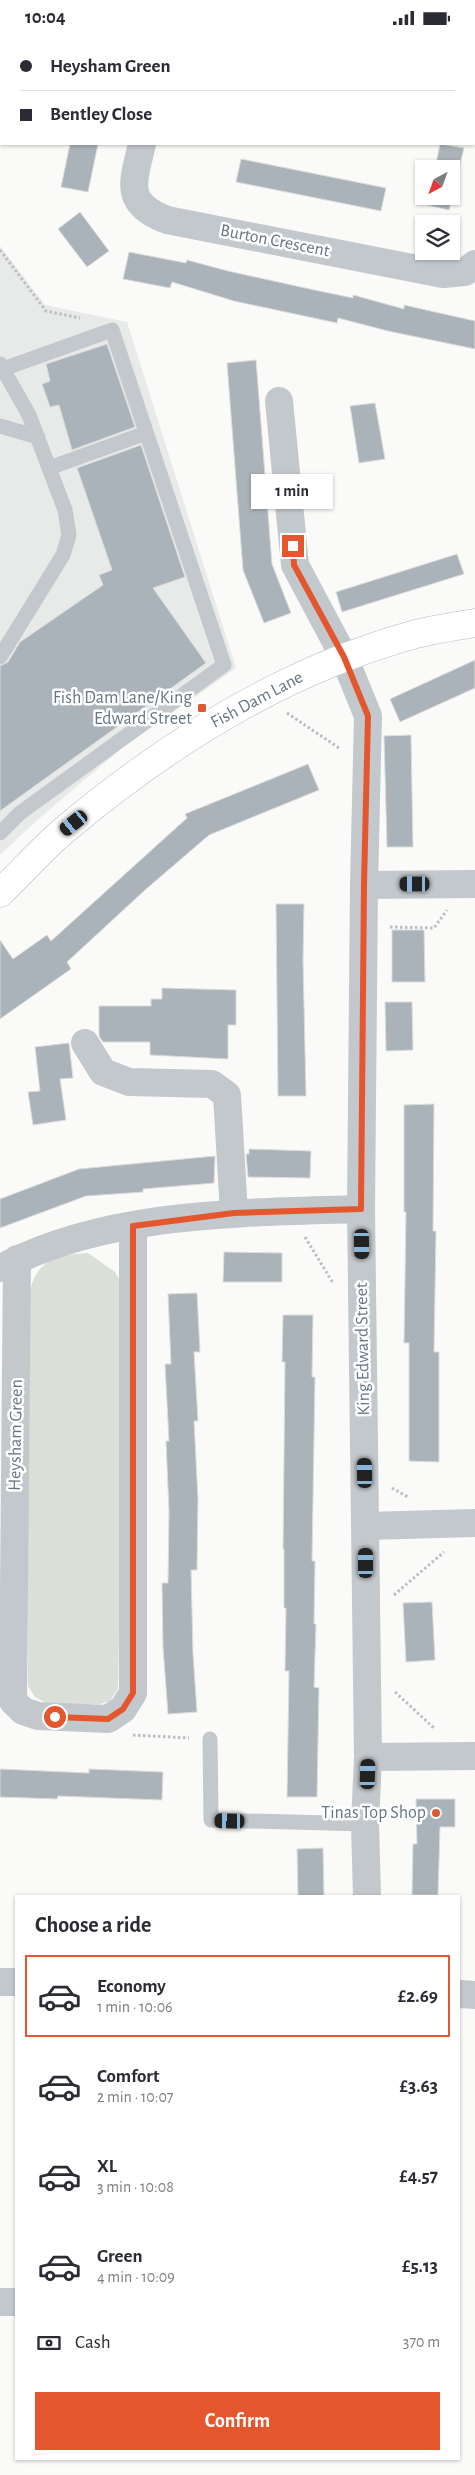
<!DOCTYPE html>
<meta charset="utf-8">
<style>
body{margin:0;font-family:"Alegreya Sans",sans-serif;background:#f2f2f3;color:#2b2b33;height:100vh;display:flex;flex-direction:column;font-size:19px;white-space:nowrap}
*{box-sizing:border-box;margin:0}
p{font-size:16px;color:#7c7c81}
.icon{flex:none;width:28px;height:28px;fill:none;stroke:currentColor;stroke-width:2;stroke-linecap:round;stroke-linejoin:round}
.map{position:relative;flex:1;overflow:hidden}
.side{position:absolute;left:15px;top:1860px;width:445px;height:565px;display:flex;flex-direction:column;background:#fff;border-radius:0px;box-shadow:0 1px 4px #0004}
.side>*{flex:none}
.guide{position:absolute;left:0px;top:0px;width:475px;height:110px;box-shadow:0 1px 4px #0004;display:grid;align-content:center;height:110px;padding:0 20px;background:#fff}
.needle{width:32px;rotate:221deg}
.buttons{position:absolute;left:415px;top:125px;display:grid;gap:10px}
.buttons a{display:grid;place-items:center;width:45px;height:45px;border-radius:0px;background:#fff;box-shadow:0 1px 4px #0004;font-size:25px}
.end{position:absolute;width:22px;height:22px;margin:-11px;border:6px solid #e4572e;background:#fff;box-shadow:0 0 0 2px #fff}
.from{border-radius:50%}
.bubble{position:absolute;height:35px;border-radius:0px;background:#fff;box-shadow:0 1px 4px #0004;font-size:16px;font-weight:600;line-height:35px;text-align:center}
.car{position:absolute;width:15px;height:30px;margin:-15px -8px;border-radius:6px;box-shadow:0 0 4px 1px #0007;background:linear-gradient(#222 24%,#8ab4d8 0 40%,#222 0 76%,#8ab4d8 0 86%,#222 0)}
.guide b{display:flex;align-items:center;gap:18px;height:48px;font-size:19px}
.guide b+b{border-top:1px solid #e1e1e2}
.guide i{width:12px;height:12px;background:#2b2b33}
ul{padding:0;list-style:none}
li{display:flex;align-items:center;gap:15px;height:82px;margin:0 10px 8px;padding:0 10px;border:2px solid transparent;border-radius:0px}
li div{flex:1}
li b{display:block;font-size:19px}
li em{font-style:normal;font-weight:600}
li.on{border-color:#e4572e}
li>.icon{width:45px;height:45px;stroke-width:1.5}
h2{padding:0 20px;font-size:22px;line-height:60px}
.pay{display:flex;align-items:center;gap:12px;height:55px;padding:0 20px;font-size:19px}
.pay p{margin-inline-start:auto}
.primary-button{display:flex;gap:10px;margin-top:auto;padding:10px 20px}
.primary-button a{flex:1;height:58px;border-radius:0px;background:#e4572e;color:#fff;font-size:20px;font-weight:600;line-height:58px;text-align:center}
.status{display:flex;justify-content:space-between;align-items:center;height:35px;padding:0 25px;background:#fff;direction:ltr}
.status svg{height:14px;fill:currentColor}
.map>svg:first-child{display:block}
.built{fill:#e8e9e9}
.green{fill:#dadfd7}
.building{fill:#aab3b9;stroke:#dcdcda}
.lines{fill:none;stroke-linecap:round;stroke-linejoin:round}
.secondary-casing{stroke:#b3babf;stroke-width:29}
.path{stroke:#bbbfc2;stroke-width:3;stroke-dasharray:2.5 2.5;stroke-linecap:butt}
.lane{stroke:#c3c8cc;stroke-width:15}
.street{stroke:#c3c8cc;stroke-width:28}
.secondary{stroke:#fff;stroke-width:28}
.route{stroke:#e4572e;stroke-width:6}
.poi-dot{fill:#e4572e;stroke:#fff;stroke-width:2}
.labels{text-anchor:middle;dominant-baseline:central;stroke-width:5;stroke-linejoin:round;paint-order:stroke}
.street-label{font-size:18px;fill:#657683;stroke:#fff}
.poi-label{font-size:18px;fill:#657683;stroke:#fff;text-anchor:end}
</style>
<div class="status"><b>10:04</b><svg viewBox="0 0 49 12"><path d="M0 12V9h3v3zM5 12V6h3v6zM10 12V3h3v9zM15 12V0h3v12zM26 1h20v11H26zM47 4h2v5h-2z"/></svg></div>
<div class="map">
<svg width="475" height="2440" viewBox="0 0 475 2440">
<rect width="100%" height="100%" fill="#fafaf8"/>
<path class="built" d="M0 211 45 270 127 287 236 633 122 713 35 787 0 820Z"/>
<path class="green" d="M88 1218 115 1237 125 1255 118 1654 110 1666 100 1669H48L35 1662 28 1651 26 1278C32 1234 40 1221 88 1218Z"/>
<path class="building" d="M70 109H98L88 157 61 152Z
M440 109 464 113 449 175 427 170 429 161H451V134H435Z
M241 124 386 153 381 176 236 147Z
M80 177 109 216 87 232 58 194Z
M129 217 186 228 187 225 228 236 319 256 353 263V260L404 274V270L475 286V314L388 296 338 283 337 288 234 266 172 247 170 253 123 244Z
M107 309 135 392 72 415 59 370 50 372 42 349 50 346 46 329Z
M256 325 272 529 291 578 264 588 243 535 227 328Z
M375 368 385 424 359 428 350 371Z
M141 410 185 542 153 553 206 628 0 776V631L8 627 20 607 103 550 99 540 112 535 77 433Z
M457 519 464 539 342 577 336 557Z
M475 625V653L400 687 390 664Z
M411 700 413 812H387L384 701Z
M308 729 319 755 209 800 145 855 67 927 71 934 0 984V905L13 924 47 900 51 906 187 783 185 779Z
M276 869H304L303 925 306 1061H278Z
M392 895H424L425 947H392Z
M162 953 236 955V990H228V1024L150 1020V1007H103L99 1001V971H151V964H162Z
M385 967H412L413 1015 386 1016Z
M69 1008 73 1043 60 1044 66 1085 33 1090 28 1057 40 1056 35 1012Z
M434 1069 433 1196H436L434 1317H439V1427L409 1426V1308H404L406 1177H404V1070Z
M249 1114 311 1116 310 1143 248 1142 246 1119H249Z
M215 1121 214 1148 143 1154V1157L86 1161 0 1193V1164L79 1134Z
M224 1217 282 1218V1247H223Z
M197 1258 200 1317H194L198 1386H194L198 1464 197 1535H191L193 1619 197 1677 168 1679 163 1612 162 1548H168L169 1476 166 1406H169L165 1329H171L168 1259Z
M283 1280H313L312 1342H315L312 1526H315L314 1589H316L314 1652 319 1653 317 1762H287L289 1636H285L286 1573H284V1514H283L285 1327H282Z
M432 1567 435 1625 406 1627 403 1568Z
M0 1734 89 1738V1734L163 1737 162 1765 58 1761 57 1764 0 1762Z
M416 1764H455V1792H440L438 1860H412L413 1809H417Z
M323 1813 324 1861H298L297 1814Z"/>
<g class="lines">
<defs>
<path id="secondary" d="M263 0 269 1
M474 43 475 44
M0 858C21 838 40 816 62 797 166 709 284 635 416 599 435 594 455 591 475 588"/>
</defs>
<use href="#secondary" class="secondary-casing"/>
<path class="path" d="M19 1 20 0
M0 52 1 49
M0 215 46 276 80 283
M287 678 339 713
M390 892 434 893 447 875
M305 1202 333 1248
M392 1453 408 1462
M394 1560 444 1517
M395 1657 435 1694
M133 1700 189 1703"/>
<path class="lane" d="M0 329 29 380 65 475 69 500 63 520 0 622
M0 391 38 402
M49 433 146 398
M0 798 20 778 224 630 112 295 3 334
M210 1704 211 1785 365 1789"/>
<path class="street" d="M166 1V0
M142 109C133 148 123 168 167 185L443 239 465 237 475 229
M279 366 295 530 344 622 368 681 364 850 361 1174 368 1722 365 1789 367 1861
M364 850 475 849
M85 1008 103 1037 129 1047 212 1049 227 1060 234 1178
M17 1224 13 1666 23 1676 38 1681 108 1684 123 1674 133 1658V1191
M1 1233C108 1176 243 1178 361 1174
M366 1491 475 1488
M368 1722 475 1721
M0 1947H16
M459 1959 475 1960
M0 2267H16"/>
<use href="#secondary" class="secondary"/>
</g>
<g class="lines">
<path class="route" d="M55 1682 108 1684 123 1674 133 1658V1191L234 1178 361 1174 364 850 368 681 344 622 294 530 293 511"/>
</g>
<g class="poi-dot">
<rect x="197" y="668" width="10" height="10" rx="2.5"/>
<circle cx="436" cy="1778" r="5"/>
</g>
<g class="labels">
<g class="street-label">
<text transform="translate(275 206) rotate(11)">Burton Crescent</text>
<text transform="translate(257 665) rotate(-28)">Fish Dam Lane</text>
<text transform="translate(363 1314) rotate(-91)">King Edward Street</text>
<text transform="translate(16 1400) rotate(-89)">Heysham Green</text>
</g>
<g class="poi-label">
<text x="192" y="663">Fish Dam Lane/King<tspan x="192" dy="21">Edward Street</tspan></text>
<text x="426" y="1778">Tinas Top Shop</text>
</g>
</g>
</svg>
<div class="buttons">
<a><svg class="needle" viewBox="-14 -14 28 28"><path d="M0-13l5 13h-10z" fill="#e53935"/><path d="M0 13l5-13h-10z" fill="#7c7c81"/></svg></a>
<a><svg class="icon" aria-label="layers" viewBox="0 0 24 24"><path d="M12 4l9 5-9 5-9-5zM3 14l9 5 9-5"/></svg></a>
</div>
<i class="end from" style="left:55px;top:1682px"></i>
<i class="end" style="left:293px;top:511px"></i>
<div class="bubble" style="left:251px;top:439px;width:82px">1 min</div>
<i class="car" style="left:74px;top:788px;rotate:231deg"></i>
<i class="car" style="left:415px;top:849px;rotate:270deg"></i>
<i class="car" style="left:362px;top:1209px;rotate:179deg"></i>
<i class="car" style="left:365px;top:1438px;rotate:359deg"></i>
<i class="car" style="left:366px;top:1528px;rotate:0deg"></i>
<i class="car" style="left:368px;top:1739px;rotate:2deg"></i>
<i class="car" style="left:230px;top:1786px;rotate:271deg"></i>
<div class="guide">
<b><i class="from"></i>Heysham Green</b>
<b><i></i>Bentley Close</b>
</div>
<section class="side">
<h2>Choose a ride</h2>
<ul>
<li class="on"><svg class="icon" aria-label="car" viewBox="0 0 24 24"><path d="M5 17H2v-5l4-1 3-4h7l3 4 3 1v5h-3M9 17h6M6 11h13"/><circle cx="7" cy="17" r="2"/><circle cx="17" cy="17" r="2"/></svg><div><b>Economy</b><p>1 min · 10:06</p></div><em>£2.69</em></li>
<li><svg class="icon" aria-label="car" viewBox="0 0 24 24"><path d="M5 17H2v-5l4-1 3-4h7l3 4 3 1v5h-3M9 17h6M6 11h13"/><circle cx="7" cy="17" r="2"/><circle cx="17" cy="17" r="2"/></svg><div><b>Comfort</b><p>2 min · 10:07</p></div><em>£3.63</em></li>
<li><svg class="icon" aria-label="car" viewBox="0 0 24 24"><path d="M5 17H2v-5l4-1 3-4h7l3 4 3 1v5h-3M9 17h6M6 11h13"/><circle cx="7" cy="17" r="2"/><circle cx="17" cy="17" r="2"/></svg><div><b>XL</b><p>3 min · 10:08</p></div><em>£4.57</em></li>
<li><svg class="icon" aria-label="car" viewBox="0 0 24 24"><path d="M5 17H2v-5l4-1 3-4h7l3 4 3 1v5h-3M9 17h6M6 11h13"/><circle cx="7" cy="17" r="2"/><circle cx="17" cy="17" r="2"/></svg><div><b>Green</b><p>4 min · 10:09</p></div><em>£5.13</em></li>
</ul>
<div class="pay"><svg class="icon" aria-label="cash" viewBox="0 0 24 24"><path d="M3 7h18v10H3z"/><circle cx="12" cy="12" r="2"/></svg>Cash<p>370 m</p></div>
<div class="primary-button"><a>Confirm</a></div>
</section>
</div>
